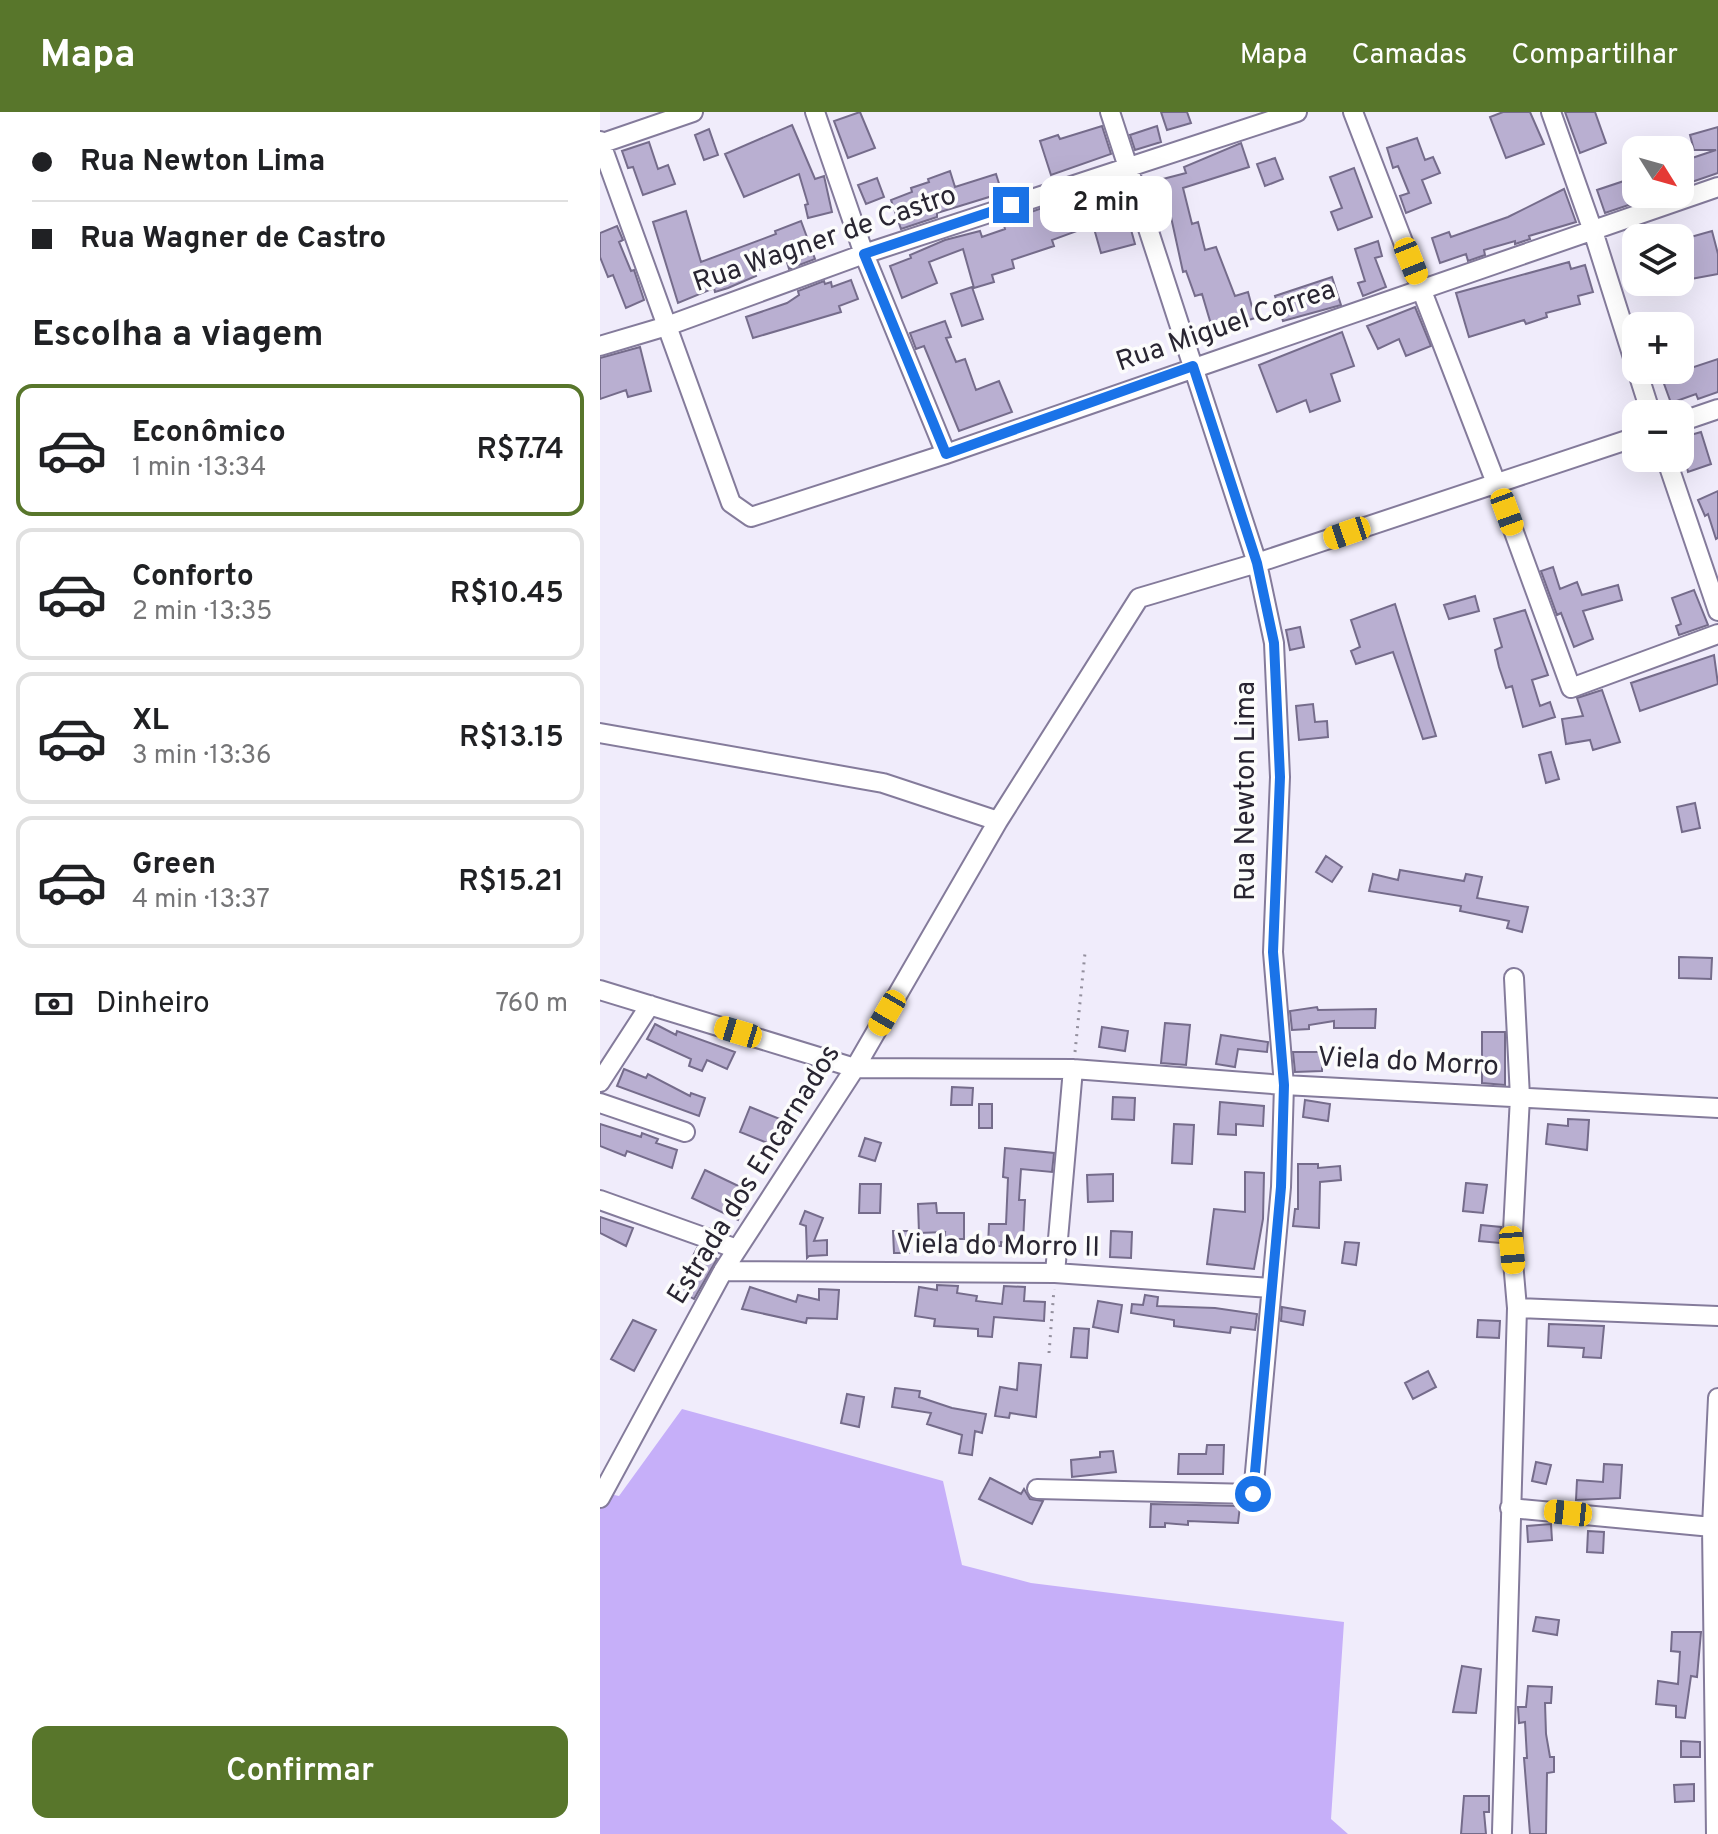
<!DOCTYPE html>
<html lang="pt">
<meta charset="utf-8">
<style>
body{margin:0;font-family:Overpass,sans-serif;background:#f6f6f6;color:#202124;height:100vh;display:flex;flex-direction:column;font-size:30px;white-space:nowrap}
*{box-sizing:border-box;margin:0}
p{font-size:26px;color:#757577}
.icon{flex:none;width:44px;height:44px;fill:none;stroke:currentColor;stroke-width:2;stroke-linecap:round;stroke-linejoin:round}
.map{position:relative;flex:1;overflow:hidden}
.sheet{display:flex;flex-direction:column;background:#fff;width:600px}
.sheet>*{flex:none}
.banner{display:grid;align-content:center;height:176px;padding:0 32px;background:#fff}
.needle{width:52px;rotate:127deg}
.controls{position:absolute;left:1022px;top:24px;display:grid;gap:16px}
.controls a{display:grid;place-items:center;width:72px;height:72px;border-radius:16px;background:#fff;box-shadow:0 8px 32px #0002;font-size:40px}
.end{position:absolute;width:36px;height:36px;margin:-18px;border:10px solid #1a73e8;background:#fff;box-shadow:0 0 0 4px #fff}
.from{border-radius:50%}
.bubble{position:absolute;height:56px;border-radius:16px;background:#fff;box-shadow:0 8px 32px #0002;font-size:26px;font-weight:600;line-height:56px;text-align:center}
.car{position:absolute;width:24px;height:48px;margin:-24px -12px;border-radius:10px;box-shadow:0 0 6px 2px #0007;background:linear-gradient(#f5c518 24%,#345 0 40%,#f5c518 0 76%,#345 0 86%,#f5c518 0)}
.banner b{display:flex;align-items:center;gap:28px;height:76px;font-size:30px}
.banner b+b{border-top:2px solid #e0e0e0}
.banner i{width:20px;height:20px;background:#202124}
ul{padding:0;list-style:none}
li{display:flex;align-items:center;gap:24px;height:132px;margin:0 16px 12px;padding:0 16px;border:4px solid #e0e0e0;border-radius:16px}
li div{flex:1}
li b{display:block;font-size:30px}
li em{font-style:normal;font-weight:600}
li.active{border-color:#58762b}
li>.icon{width:72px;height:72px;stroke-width:1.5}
h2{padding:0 32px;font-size:36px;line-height:96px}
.pay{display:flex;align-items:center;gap:20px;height:88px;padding:0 32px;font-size:30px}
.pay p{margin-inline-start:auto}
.button{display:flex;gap:16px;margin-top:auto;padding:16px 32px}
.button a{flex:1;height:92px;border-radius:16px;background:#58762b;color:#fff;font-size:32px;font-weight:600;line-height:92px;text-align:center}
header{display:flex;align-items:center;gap:48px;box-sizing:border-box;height:112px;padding:0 40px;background:#58762b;color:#fff}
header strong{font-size:38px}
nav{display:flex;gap:44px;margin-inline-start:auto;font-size:28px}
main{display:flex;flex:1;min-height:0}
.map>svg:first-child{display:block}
.green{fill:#c6aff9}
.building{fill:#b9afd1;stroke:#756c8b;stroke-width:2}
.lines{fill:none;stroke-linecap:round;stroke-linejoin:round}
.minor-casing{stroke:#847b9b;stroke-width:22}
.path{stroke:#94909e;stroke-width:3;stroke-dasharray:2 6;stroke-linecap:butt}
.minor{stroke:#fff;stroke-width:18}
.route{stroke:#1a73e8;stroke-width:10}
.labels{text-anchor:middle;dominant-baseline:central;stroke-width:7;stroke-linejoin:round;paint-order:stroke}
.street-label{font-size:28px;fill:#292532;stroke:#fcfcfc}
</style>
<header>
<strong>Mapa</strong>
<nav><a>Mapa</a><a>Camadas</a><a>Compartilhar</a></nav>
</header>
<main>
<section class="sheet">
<div class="banner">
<b><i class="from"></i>Rua Newton Lima</b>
<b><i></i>Rua Wagner de Castro</b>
</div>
<h2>Escolha a viagem</h2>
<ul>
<li class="active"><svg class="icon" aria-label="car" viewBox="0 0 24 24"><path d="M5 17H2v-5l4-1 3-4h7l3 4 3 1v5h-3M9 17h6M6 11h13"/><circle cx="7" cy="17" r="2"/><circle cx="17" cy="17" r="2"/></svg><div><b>Econômico</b><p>1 min · 13:34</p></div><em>R$7.74</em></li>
<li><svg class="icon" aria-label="car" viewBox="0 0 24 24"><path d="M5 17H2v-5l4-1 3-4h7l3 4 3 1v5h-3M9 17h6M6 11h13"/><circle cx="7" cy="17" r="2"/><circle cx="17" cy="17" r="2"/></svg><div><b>Conforto</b><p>2 min · 13:35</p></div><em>R$10.45</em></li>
<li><svg class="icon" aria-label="car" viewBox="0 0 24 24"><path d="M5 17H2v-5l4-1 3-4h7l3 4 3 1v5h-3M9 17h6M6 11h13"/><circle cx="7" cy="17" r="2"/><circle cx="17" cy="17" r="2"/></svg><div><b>XL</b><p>3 min · 13:36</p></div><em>R$13.15</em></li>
<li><svg class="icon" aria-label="car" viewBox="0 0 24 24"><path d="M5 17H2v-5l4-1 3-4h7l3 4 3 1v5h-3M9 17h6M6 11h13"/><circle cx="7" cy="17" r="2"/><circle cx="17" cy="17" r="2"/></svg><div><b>Green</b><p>4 min · 13:37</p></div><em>R$15.21</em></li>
</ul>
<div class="pay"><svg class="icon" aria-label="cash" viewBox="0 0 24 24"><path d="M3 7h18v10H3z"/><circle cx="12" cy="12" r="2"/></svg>Dinheiro<p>760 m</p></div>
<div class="button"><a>Confirmar</a></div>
</section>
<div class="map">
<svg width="1118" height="1722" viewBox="0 0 1118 1722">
<rect width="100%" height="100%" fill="#f0ecfb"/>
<path class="green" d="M82 1297 343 1369 362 1453 431 1471 744 1510 731 1707 748 1722H0V1380L19 1384Z"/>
<path class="building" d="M260 0 275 36 248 46 234 9Z
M561 0H587L591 11 567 18Z
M903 0H930L944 32 906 46 890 5Z
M965 0H995L1006 31 980 41Z
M192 13 215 67 224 64 232 100 208 106 205 93 208 92 199 62 144 85 125 42Z
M502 14 511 42 451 63 440 29 458 23 460 27Z
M557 14 561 30 535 38 530 23Z
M1118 15V61L1080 74V50L1116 38H1094L1090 23Z
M109 17 118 43 104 48 95 23Z
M817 26 825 48 833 45 840 61 822 68 831 91 806 101 800 84 809 81 798 54 793 56 787 36Z
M49 30 58 57 68 53 75 72 43 83 33 55 28 56 22 39Z
M641 31 649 55 583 76 592 112 598 110 605 138 616 135 635 184 648 180 655 206 613 219 602 182 595 184 586 159 583 160 566 82 563 83 559 68 586 61 584 55Z
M675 46 683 67 665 74 657 52Z
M754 56 772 105 738 118 731 100 742 96 730 65Z
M350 59 355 75 396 62 402 81 337 101V105L301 117 291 88 312 80 311 76 329 70 328 67Z
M1036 65V82H1061L1005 101 997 78Z
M277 66 284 85 266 92 258 73Z
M518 71 535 132 501 141 493 113 452 128 454 134 412 148 414 156 392 163 394 170 374 176 363 137 329 150 337 171 302 186 290 154 311 146 310 143 345 128 380 119 382 125 405 117 403 110 442 96 445 104 470 95 469 91 499 82 498 78Z
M964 77 976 110 929 124 930 127 915 132V129L884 138 885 143 868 149 866 142 840 151 832 126 849 120 851 125 908 105Z
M86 99 101 150 176 122 175 119 201 109 215 147 189 157 186 147 154 160 156 164 128 176 115 180 114 176 78 191 53 110Z
M17 114 23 128 19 130 31 159 34 158 44 188 26 196 13 163 8 165 0 145V121Z
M1112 119 1118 142V162L1080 169V128Z
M778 129 782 144 775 146 786 175 763 184 758 171 765 169 755 137Z
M969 150 971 157 985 153 993 180 978 184 980 192 946 201 947 205 926 212 924 208 869 225 856 181Z
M732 165 741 193 683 209 675 184Z
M251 168 258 187 239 194 241 200 153 226 146 205 187 191 199 183 198 179 224 169 225 172 231 170 232 175Z
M372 175 383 207 362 214 351 182Z
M815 195 831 234 806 244 799 227 778 237 767 214Z
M345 209 351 225 346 226 356 250 365 247 376 278 399 269 412 300 359 319 324 234 316 237 310 221Z
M742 220 754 254 731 262 740 289 710 300 706 288 677 300 659 253Z
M40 235 51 279 28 285 26 278 0 287V246Z
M1118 247V280L1098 287 1096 282 1071 291 1059 258 1082 259Z
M1101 320 1111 352 1088 360 1080 326Z
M1118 379V426L1116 427 1108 402 1105 404 1098 388Z
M953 455 960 477 977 470 982 483 1018 473 1022 488 983 499 993 527 974 535 961 501 957 503 941 459Z
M1094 478 1108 513 1079 523 1076 514 1081 512 1072 486Z
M875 484 879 499 849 507 844 493Z
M795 492 836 624 823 627 793 540 756 552 751 539 760 535 751 508Z
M925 498 948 563 932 568 940 594 950 590 955 605 923 615 912 574 906 576 899 555 895 538 902 535 894 507Z
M700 515 704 535 690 538 686 518Z
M1114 543 1118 572 1040 599 1031 571Z
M1002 578 1020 630 993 638 990 628 966 632 962 607 983 604 977 586Z
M713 592 715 610 727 609 728 625 699 628 696 594Z
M951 640 959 667 946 671 939 643Z
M1095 691 1100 716 1082 720 1077 695Z
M726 744 742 755 732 770 716 760Z
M800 758 864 769 866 762 882 765 877 786 928 795 922 820 907 816 909 809 860 799 861 794 769 779 773 762 798 768Z
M1079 845 1112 846 1111 867 1079 866Z
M717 895 718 898 776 897 775 916H734V909L709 913V917L692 918 690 899Z
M565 911 590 913 586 953 561 951Z
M55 912 76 923 77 919 135 940 127 957 107 948 102 959 89 954 91 947 47 927Z
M502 915 528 919 525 939 499 935Z
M882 920H905V973L882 971Z
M621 923 668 930 667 940 638 937 635 955 616 952Z
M693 940H722V959L695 960Z
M24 957 46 966 48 962 90 984 91 981 105 986 99 1004 17 974Z
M352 975 373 976 372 993H351Z
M513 985 535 986 534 1008 512 1007Z
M705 988 730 992 728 1009 703 1005Z
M620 990 664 994 663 1014 636 1012V1023L618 1022Z
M379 992H392V1016H379Z
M150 995 190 1011 180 1036 140 1020Z
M968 1007 989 1008 987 1038 946 1032 948 1012 968 1014Z
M0 1012 41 1025 42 1021 58 1027 56 1031 77 1038 72 1056 27 1039 25 1044 0 1034Z
M574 1012 594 1013 592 1052 572 1051Z
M265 1026 281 1031 275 1049 259 1044Z
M405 1036 454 1041 452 1060 421 1057 419 1088H425L423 1131 401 1130V1134H388L389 1112H406L408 1066 403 1065Z
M698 1052H718V1056L740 1054 741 1068 720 1070 719 1116 693 1114 695 1097H698Z
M105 1058 151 1080 138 1108 92 1086Z
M645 1060 664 1061 663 1107 654 1157 607 1152 614 1097 645 1100Z
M513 1062V1089L488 1090 487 1063Z
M866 1071 887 1073 883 1101 863 1099Z
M260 1072H281L280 1101H259Z
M336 1091 337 1101H364V1127H344L345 1120 319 1121 318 1092Z
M205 1099 223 1106 214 1129 227 1128V1143L209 1144 207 1146 206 1114 200 1112Z
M0 1105 33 1116 26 1134 0 1121Z
M881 1113 901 1115 900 1131 879 1129Z
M293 1119H308L309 1141H294Z
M511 1119 532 1120 531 1146 510 1145Z
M745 1130 759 1131 756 1153 742 1151Z
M97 1136 117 1147 94 1187 76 1177Z
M337 1173 358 1174 357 1181 377 1184 376 1189 402 1192 404 1174 425 1175 424 1189 445 1190 444 1209 394 1205 392 1225 378 1224V1217L334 1214 335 1207 315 1204 319 1175 337 1178Z
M150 1175 196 1190 198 1183 219 1188V1177L239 1178 237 1207 207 1206 206 1211 142 1197Z
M545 1183 558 1185 557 1194 615 1196 657 1202 655 1218 631 1215 630 1221 574 1214V1208L531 1201 532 1192 543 1193Z
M498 1189 522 1193 518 1220 493 1215Z
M682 1195 705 1199 703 1213 681 1209Z
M33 1208 56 1218 34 1259 11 1247Z
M878 1208 900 1209 899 1226 877 1225Z
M949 1212 1004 1214 1001 1246 983 1245 984 1236 948 1234Z
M474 1216 489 1217 487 1246 471 1245Z
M419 1251 441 1253 436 1305 410 1301 409 1306 395 1304 400 1275 417 1278Z
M828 1259 836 1275 813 1287 805 1271Z
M295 1276 320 1279 319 1285 352 1296 386 1302 382 1321 375 1319 372 1343 359 1341 362 1323 327 1312 331 1301 292 1295Z
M247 1282 264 1285 259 1315 241 1311Z
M607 1333H624L623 1362H578L579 1342H606Z
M513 1339 516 1360 472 1365 471 1348 500 1345V1340Z
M936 1350 951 1353 946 1372 932 1369Z
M1004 1352 1022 1353 1020 1386 976 1388 977 1368 1003 1370Z
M390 1366 421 1382 424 1377 430 1387 443 1389 432 1412 379 1387Z
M551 1392 640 1394 638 1411 588 1409V1413L565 1411V1415H550Z
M951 1412 952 1428 928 1430 927 1414Z
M988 1419 1004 1420 1003 1441 987 1440Z
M936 1505 959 1508 957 1523 933 1519Z
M1072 1520H1101L1097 1565 1091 1564 1085 1606 1076 1605V1594L1056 1592 1058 1569 1078 1572 1080 1540 1071 1539Z
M862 1554 881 1557 876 1601 853 1600Z
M928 1574 952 1575 951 1591H945L946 1622 950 1645H954V1660L947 1661 946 1722H930L924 1646H927L925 1610 919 1611 918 1595H926Z
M1081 1629 1100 1630V1645H1081Z
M1094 1672V1689L1075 1690 1074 1673Z
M864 1684H889V1700H884L886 1722H861Z"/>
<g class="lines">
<defs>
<path id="minor" d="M215 0 264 142 346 342
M753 0 896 371 971 576 1118 522
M951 0 993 119 1036 255
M0 29 131 391 151 405 346 342 1118 75
M0 32 93 0
M0 234 67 214 264 142 697 0
M1037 258 1051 302
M1080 310 1118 297
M1066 346 1118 499
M0 621 283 671 398 709
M0 878 255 956 473 957 684 973 1118 996
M0 970 50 893
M0 991 85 1020
M0 1088 137 1137
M123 1159 455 1161 671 1176
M455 1161 473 957
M917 1196 1118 1204
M437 1377 653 1382 681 1075 684 973 673 840 680 665 674 531 657 451 510 0
M0 1386 123 1159 255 956 398 709 539 486 657 451 1036 325
M910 1396 1112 1415
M902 1720 917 1196 912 1138 920 985 914 866
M1116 1722 1112 1415 1118 1286"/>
</defs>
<use href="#minor" class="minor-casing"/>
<path class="path" d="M475 940 485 841
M449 1241 454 1177"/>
<use href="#minor" class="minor"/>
</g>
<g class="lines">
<path class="route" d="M411 93 264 142 346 342 593 254 657 451 674 531 680 665 673 840 684 973 681 1075 653 1382"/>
</g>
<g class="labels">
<g class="street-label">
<text transform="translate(225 128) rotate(-19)">Rua Wagner de Castro</text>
<text transform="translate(626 215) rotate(-19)">Rua Miguel Correa</text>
<text transform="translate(647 679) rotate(-90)">Rua Newton Lima</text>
<text transform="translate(808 951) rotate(3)">Viela do Morro</text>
<text transform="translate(155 1063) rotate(-58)">Estrada dos Encarnados</text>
<text transform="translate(398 1135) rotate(1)">Viela do Morro II</text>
</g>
</g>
</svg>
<div class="controls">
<a><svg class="needle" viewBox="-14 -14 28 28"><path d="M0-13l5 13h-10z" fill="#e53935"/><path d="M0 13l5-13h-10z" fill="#757577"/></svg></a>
<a><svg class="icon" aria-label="layers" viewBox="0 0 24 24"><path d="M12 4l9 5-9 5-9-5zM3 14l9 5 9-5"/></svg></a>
<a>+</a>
<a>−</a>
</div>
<i class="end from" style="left:653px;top:1382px"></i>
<i class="end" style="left:411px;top:93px"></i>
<div class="bubble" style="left:440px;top:64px;width:132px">2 min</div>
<i class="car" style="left:811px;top:149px;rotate:158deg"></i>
<i class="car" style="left:907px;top:400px;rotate:160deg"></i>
<i class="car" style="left:747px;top:421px;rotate:251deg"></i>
<i class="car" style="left:287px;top:901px;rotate:210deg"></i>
<i class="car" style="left:138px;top:920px;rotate:287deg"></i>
<i class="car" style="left:912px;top:1138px;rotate:175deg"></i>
<i class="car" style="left:968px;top:1401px;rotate:276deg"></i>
</div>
</main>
